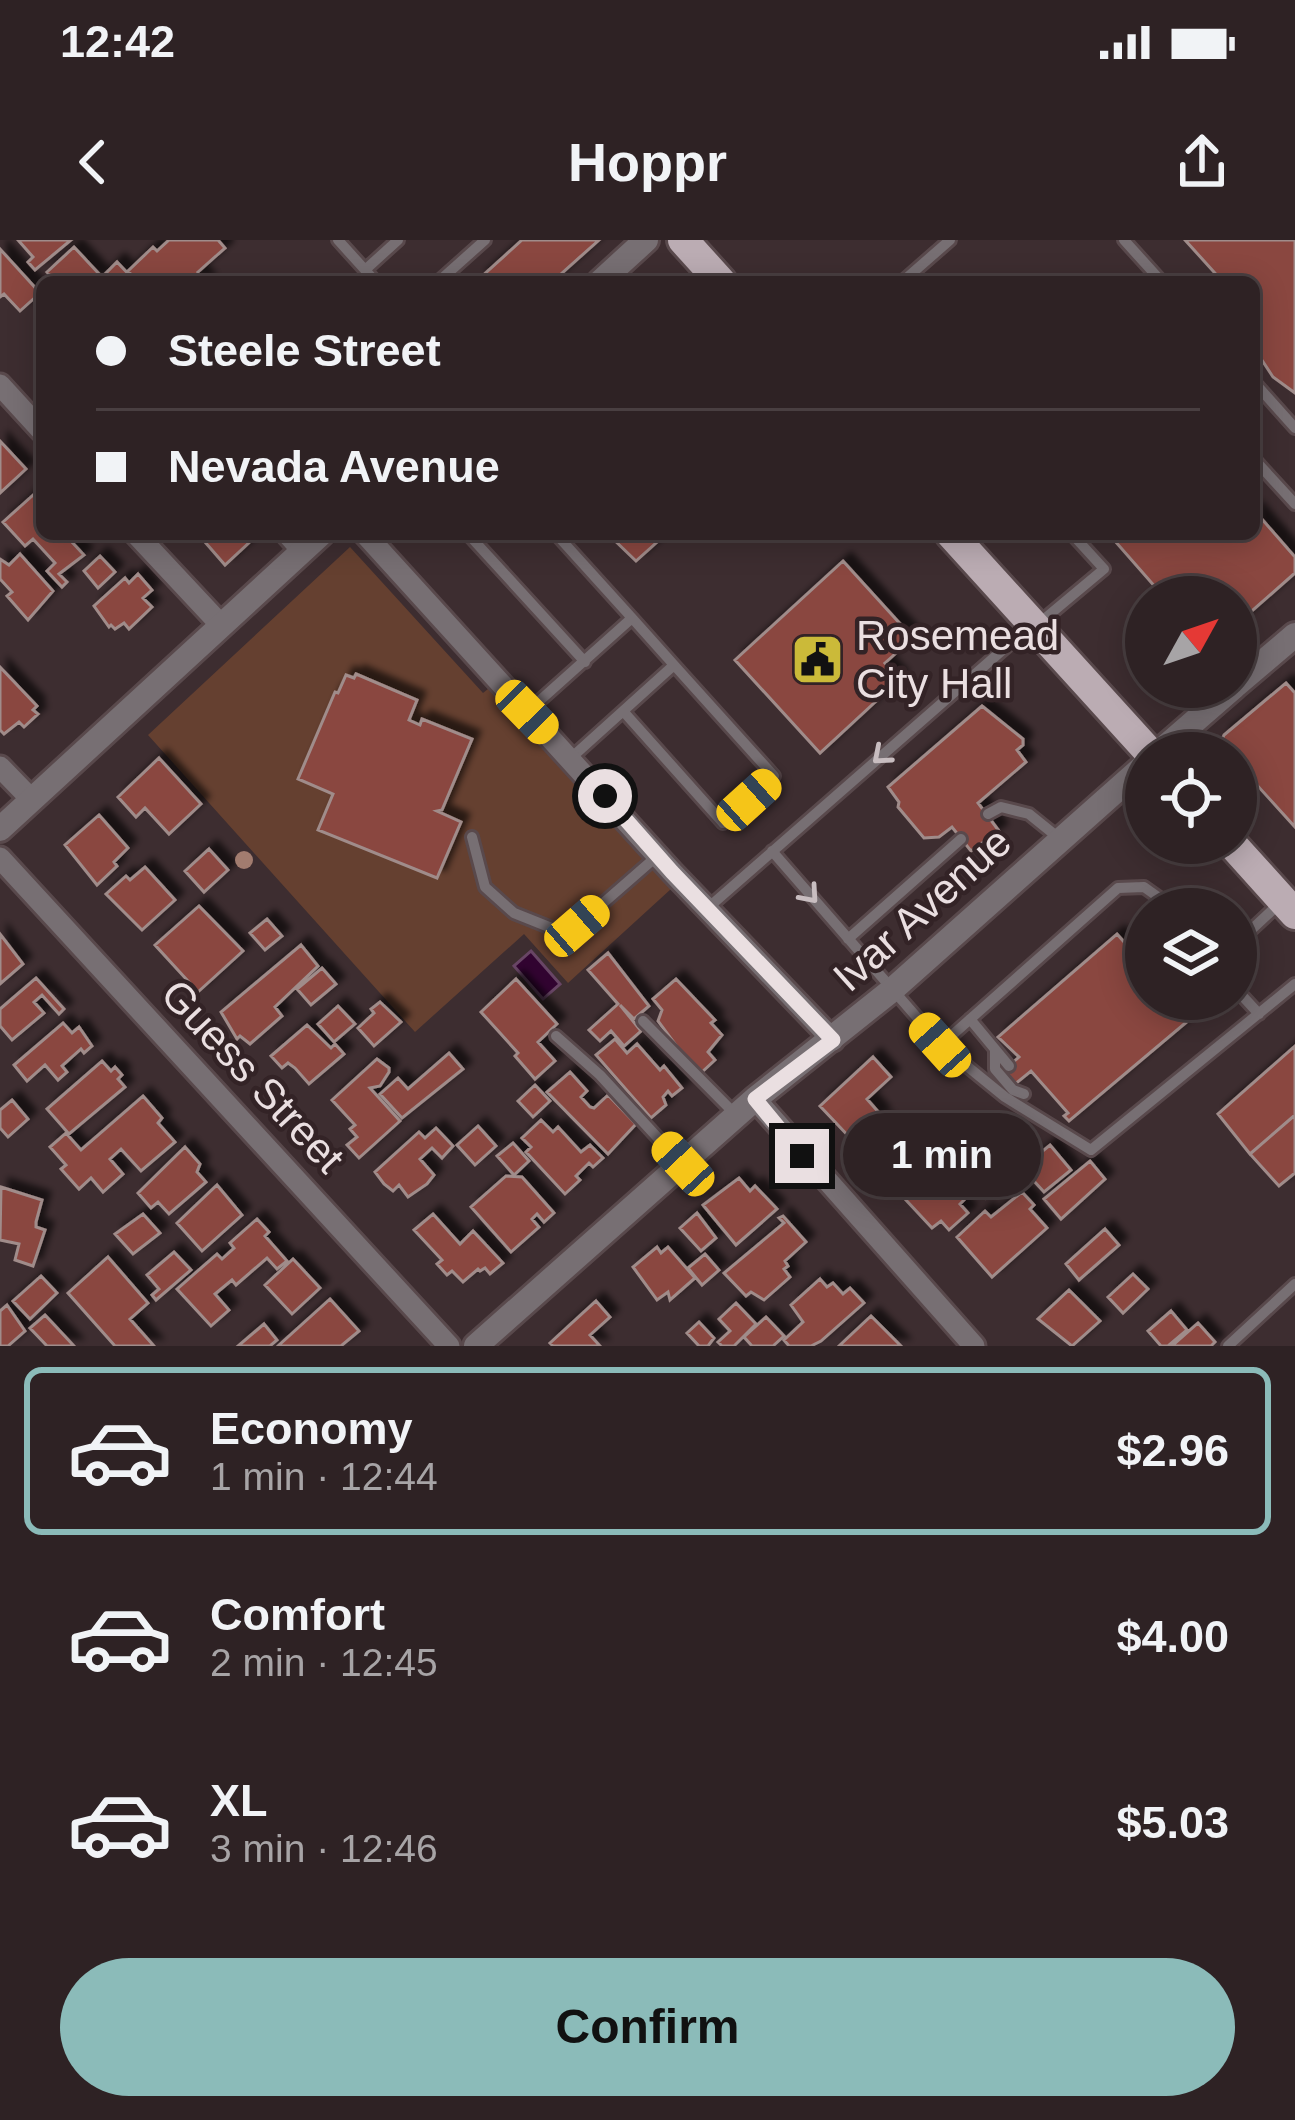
<!DOCTYPE html>
<meta charset="utf-8">
<style>
body{margin:0;font-family:Helvetica,sans-serif;background:#3a2f31;color:#f1f3f6;height:100vh;display:flex;flex-direction:column;font-size:45px;white-space:nowrap}
*{box-sizing:border-box;margin:0}
p{font-size:39px;color:#a7a4a6}
.icon{flex:none;width:66px;height:66px;fill:none;stroke:currentColor;stroke-width:2;stroke-linecap:round;stroke-linejoin:round}
.map{position:relative;height:1106px;overflow:hidden}
.drawer{display:flex;flex-direction:column;background:#2e2224;flex:1}
.drawer>*{flex:none}
.top-card{position:absolute;left:36px;top:36px;width:1224px;height:264px;border-radius:18px;box-shadow:0 6px 30px #0003,0 0 0 3px #493f41;display:grid;align-content:center;height:264px;padding:0 60px;background:#2e2224}
.needle{width:78px;rotate:50deg}
.fabs{position:absolute;left:1125px;top:336px;display:grid;gap:24px}
.fabs a{display:grid;place-items:center;width:132px;height:132px;border-radius:50%;background:#2e2224;box-shadow:0 6px 30px #0003,0 0 0 3px #493f41;font-size:60px}
.end{position:absolute;width:54px;height:54px;margin:-27px;border:15px solid #eadfe1;background:#111;box-shadow:0 0 0 6px #111}
.from{border-radius:50%}
.bubble{position:absolute;height:84px;border-radius:42px;background:#2e2224;box-shadow:0 6px 30px #0003,0 0 0 3px #493f41;font-size:39px;font-weight:800;line-height:84px;text-align:center}
.car{position:absolute;width:36px;height:72px;margin:-36px -18px;border-radius:15px;box-shadow:0 0 9px 3px #0007;background:linear-gradient(#f5c518 24%,#345 0 40%,#f5c518 0 76%,#345 0 86%,#f5c518 0)}
.top-card b{display:flex;align-items:center;gap:42px;height:114px;font-size:45px}
.top-card b+b{border-top:3px solid #493f41}
.top-card i{width:30px;height:30px;background:#f1f3f6}
ul{padding:21px 0 0;list-style:none}
li{display:flex;align-items:center;gap:36px;height:168px;margin:0 24px 18px;padding:0 36px;border:6px solid transparent;border-radius:18px}
li div{flex:1}
li b{display:block;font-size:45px}
li em{font-style:normal;font-weight:800}
li.current{border-color:#8bbbb9}
li>.icon{width:108px;height:108px;stroke-width:1.5}
.action{display:flex;gap:24px;margin-top:auto;padding:24px 60px}
.action a{flex:1;height:138px;border-radius:72px;background:#8bbbb9;color:#111;font-size:48px;font-weight:800;line-height:138px;text-align:center}
.status{display:flex;justify-content:space-between;align-items:center;height:84px;padding:0 60px;background:#2e2224;direction:ltr}
.status svg{height:33px;fill:currentColor}
header{display:flex;justify-content:space-between;align-items:center;height:156px;padding:0 60px;background:#2e2224;font-size:54px;font-weight:800}
.map>svg:first-child{display:block}
.green{fill:#654030}
.water{fill:#310330;stroke:#684565;stroke-width:3}
.building{fill:#8a4641;stroke:#a08c8a;stroke-width:3;filter:url(#shadow)}
.lines{fill:none;stroke-linecap:round;stroke-linejoin:round}
.service-casing{stroke:#59494c;stroke-width:16}
.minor-casing{stroke:#59494c;stroke-width:27}
.tertiary-casing{stroke:#59494c;stroke-width:30}
.primary-casing{stroke:#59494c;stroke-width:36}
.service{stroke:#776f73;stroke-width:10}
.minor{stroke:#776f73;stroke-width:21}
.tertiary{stroke:#776f73;stroke-width:24}
.primary{stroke:#bbacb3;stroke-width:30}
.tree{fill:#a27c6f}
.oneway{stroke:#c8bdc0}
.route{stroke:#eadfe1;stroke-width:15}
.labels{text-anchor:middle;dominant-baseline:central;stroke-width:9;stroke-linejoin:round;paint-order:stroke}
.poi-label{font-size:42px;fill:#eadfe1;stroke:#332326;text-anchor:start}
.street-label{font-size:42px;fill:#eadfe1;stroke:#332326}
</style>
<div class="status"><b>12:42</b><svg viewBox="0 0 49 12"><path d="M0 12V9h3v3zM5 12V6h3v6zM10 12V3h3v9zM15 12V0h3v12zM26 1h20v11H26zM47 4h2v5h-2z"/></svg></div>
<header><svg class="icon" aria-label="back" viewBox="0 0 24 24"><path d="M15 5l-7 7 7 7"/></svg>Hoppr<svg class="icon" aria-label="share" viewBox="0 0 24 24"><path d="M12 15V3M7 8l5-5 5 5M5 13v7h14v-7"/></svg></header>
<div class="map">
<svg width="1295" height="1106" viewBox="0 0 1295 1106">
<defs>
<filter id="shadow"><feDropShadow dx="8" dy="-8" stdDeviation="3" flood-color="#0009"/></filter>
</defs>
<rect width="100%" height="100%" fill="#3d2d30"/>
<path class="green" d="M350 307 483 453 488 449 671 649 568 743 524 694 415 792 148 495Z"/>
<path class="water" d="M531 711 560 744 543 759 514 726Z"/>
<path class="building" d="M18 0H71L35 30 28 22 33 17Z
M169 0H218L225 8 198 32 207 42H138L128 31 153 7 157 11Z
M522 0H599L552 42H483L479 39Z
M1185 0H1295V153L1273 137 1254 108V42H1223Z
M74 7 102 37 117 22 135 41 56 42 47 32Z
M0 9 40 53 20 71 4 54 0 57Z
M0 201 26 229 0 253Z
M41 248 42 294H75L69 299 84 315 59 334 67 342 62 347 47 331 55 323 33 299 25 306 3 282Z
M1254 270 1295 317V333L1236 385V357H1164L1114 300 1121 294H1254Z
M198 294H248L253 299 225 325Z
M608 294H666L636 321Z
M20 314 53 351 28 380 7 356 12 352 0 339V319L9 325Z
M100 316 115 332 98 348 84 331Z
M843 321 913 398 885 423 900 439 820 513 735 420Z
M138 334 152 350 143 358 152 367 129 389 124 383 115 389 111 385 109 387 94 366 125 338 129 343Z
M0 427 37 466 33 470 38 474 24 487 19 482 4 494 0 490Z
M356 434 417 460 409 480 420 485 422 479 472 499 442 570 437 571 461 582 437 638 318 590 333 554 298 539 335 452 338 453 346 435 354 438Z
M1286 443 1295 453V587L1236 522V513H1228L1221 502 1224 495Z
M982 466 1023 499V505L1017 510 1026 522 978 563 999 591 971 611 952 587 939 597 924 598 898 567 899 562 888 547Z
M159 518 201 564 169 594 145 568 136 577 118 557Z
M99 575 128 608 114 622 117 626 97 645 65 605Z
M209 609 228 630 204 652 185 631Z
M145 627 175 660 142 690 106 654 126 636 130 640Z
M199 666 243 711 198 752 155 705Z
M267 679 282 696 265 710 250 693Z
M0 694 23 724 0 744Z
M1117 694 1146 727V759H1170L1189 780 1069 881 1064 876 1068 873 1031 831 1014 845 1002 832 1019 817 998 797Z
M301 705 318 726 275 767 282 776 250 804 240 796 237 799 221 772Z
M608 713 649 766 634 779 620 765 641 791 624 806 611 791 600 801 589 790 618 764 588 730Z
M322 728 336 744 311 765 297 749Z
M36 738 64 769 59 774 42 755 34 762 44 773 12 800 0 786V769Z
M516 739 557 784 538 802 555 821 535 839 515 816 518 813 481 772Z
M676 739 715 780 711 783 722 795 708 812 715 820 702 832 686 819 658 781 662 770 653 759Z
M380 762 401 782 374 806 358 788 374 773 371 769Z
M338 766 355 784 334 802 318 784Z
M63 783 72 793 79 787 92 806 84 813 81 809 62 826 67 832 58 840 45 825 27 841 14 825Z
M307 785 331 808 335 804 344 814 309 844 295 828 288 823 282 828 271 816Z
M615 799 627 813 637 804 660 830 664 826 682 848 672 856 668 851 663 857 666 865 651 878 596 815Z
M1295 806V875L1250 914 1218 874Z
M449 813 463 829 402 878 380 854 398 838 408 849Z
M873 817 891 837 867 859 881 875 853 901 820 866Z
M377 819 389 828V832L380 846 370 848 400 881 359 918 347 905 357 897 350 889 355 885 332 860Z
M102 821 111 831 115 827 122 835 118 839 125 847 69 894 47 869Z
M570 832 587 851 581 857 590 867 594 868 608 855 636 884 608 914 547 852Z
M535 845 550 861 533 877 518 861Z
M143 856 162 878 158 883 175 902 141 931 121 909 110 919 123 934 103 952 91 938 79 949 61 929 66 925 50 907 66 893 81 910Z
M12 860 28 879 8 897 0 888V870Z
M1295 875V933L1279 946 1250 914Z
M541 880 553 892 558 887 581 912 590 905 603 918 593 927 589 923 576 936 580 940 565 954 526 912 531 907 522 898Z
M883 880 888 886 880 893 888 902 902 890 934 925 906 951 896 941 892 944 855 903Z
M478 886 496 906 475 925 457 905Z
M436 888 453 906 442 918 432 908 420 919 434 935 427 944 408 957 399 945 393 951 384 944 375 932 419 892 425 898Z
M513 903 529 921 514 935 497 916Z
M1050 905 1071 930 1044 952 1022 928Z
M185 907 200 924 197 932 206 942 169 974 158 962 151 968 138 953Z
M1010 917 1019 928 986 958 969 939 989 922 996 929Z
M1090 921 1105 939 1061 979 1044 959Z
M942 928 968 956 960 964 968 973 949 990 941 981 932 988 906 960Z
M506 936 522 937 554 973 544 982 537 974 532 979 539 987 511 1012 471 967Z
M739 938 750 951 755 946 777 969 736 1005 703 965Z
M217 945 242 975 202 1011 177 983Z
M1 947 42 960 36 982V987L45 990 33 1026 15 1020 19 1004 0 1000Z
M1022 952 1034 965 1030 969 1047 988 992 1037 957 997 985 971 991 977Z
M697 973 716 998 701 1011 680 988Z
M143 974 160 993 133 1014 115 994Z
M433 974 460 1004 473 991 503 1023 490 1034 485 1028 480 1031 478 1029 463 1042 452 1031 447 1035 437 1024 442 1020 414 990Z
M783 976 806 1002 785 1021 788 1026 784 1029 790 1037 764 1060 751 1052 746 1056 724 1033 784 983 779 978Z
M257 979 269 992 265 996 287 1021 277 1029 267 1018 236 1045 232 1040 215 1054 229 1070 211 1086 177 1049 217 1014 222 1019 234 1008 230 1003Z
M1105 989 1119 1005 1079 1040 1066 1024Z
M657 1007 661 1013 668 1007 695 1038 670 1060 668 1052 657 1060 633 1027Z
M174 1012 191 1030 156 1060 152 1055 159 1049 147 1035Z
M705 1014 719 1030 702 1045 688 1028Z
M108 1017 148 1063 130 1079 154 1106H115L68 1053Z
M293 1019 320 1048 292 1074 265 1045Z
M1133 1034 1148 1049 1123 1073 1108 1057Z
M41 1036 57 1053 30 1079 13 1061Z
M820 1039 827 1047 833 1043 843 1054 850 1048 864 1063 821 1101 811 1106H789L784 1100 803 1082 791 1065Z
M1069 1050 1100 1081 1072 1106 1038 1079Z
M330 1059 359 1091 341 1106H278Z
M596 1061 610 1077 590 1095 600 1106H553L550 1103Z
M736 1063 756 1084 734 1106H722L718 1102 730 1091 719 1079Z
M7 1065 25 1091 8 1106H0V1071Z
M1171 1071 1187 1090 1168 1106H1161L1148 1091Z
M45 1075 74 1106H47L30 1088Z
M871 1076 901 1106H839Z
M766 1077 784 1096 773 1106H752L744 1097Z
M699 1082 714 1098 708 1106H699L687 1093Z
M1198 1083 1215 1102 1211 1106H1172Z
M264 1084 277 1100 270 1106H238Z"/>
<g class="lines">
<defs>
<path id="service" d="M338 0 376 42
M1124 0 1162 42
M365 30 398 0
M438 42 485 0
M902 42 950 0
M1254 142 1295 188
M1254 219 1295 264
M280 294 298 314
M468 294 585 422
M556 294 632 378
M1037 385 1104 329 1072 294
M527 472 632 378 674 425
M571 518 674 425 774 536 723 583 623 471
M988 574 1001 567 1029 574 1060 599
M472 597 485 647 514 673 554 689 577 686 656 617
M772 611 941 805 1118 648 1144 647 1175 669
M709 667 1030 386
M848 699 961 599
M1236 704 1280 663
M1236 749 1259 774
M970 779 1009 826
M643 781 736 875
M556 796 600 835 680 922
M941 805 1005 857 1091 910 1295 744
M995 810V829L1013 850 1024 854
M1228 1106 1295 1044"/>
<path id="minor" d="M0 145 42 191
M136 294 221 385
M365 294 672 632 833 800
M0 527 31 559
M0 618 449 1106
M755 859 974 1106"/>
<path id="tertiary" d="M600 42 646 0
M1236 445 1295 395
M1158 513 1234 447
M0 589 321 294
M476 1106 755 859 892 750 1146 524"/>
<path id="primary" d="M683 0 721 42
M951 294 1150 513
M1231 603 1295 674"/>
</defs>
<use href="#service" class="service-casing"/>
<use href="#minor" class="minor-casing"/>
<use href="#tertiary" class="tertiary-casing"/>
<use href="#primary" class="primary-casing"/>
<use href="#service" class="service"/>
<use href="#minor" class="minor"/>
<use href="#tertiary" class="tertiary"/>
<use href="#primary" class="primary"/>
</g>
<circle class="tree" cx="244" cy="620" r="9"/>
<defs><path id="oneway-chevron" d="M-2-3.5L2.5 0L-2 3.5" fill="none" stroke-width="1.6" stroke-linecap="round" stroke-linejoin="round" transform="scale(3)"/></defs>
<g class="oneway">
<use href="#oneway-chevron" transform="translate(881 516) rotate(139)"/>
<use href="#oneway-chevron" transform="translate(810 655) rotate(49)"/>
</g>
<g class="lines">
<path class="route" d="M605 556 672 632 833 800 755 859 802 916"/>
</g>
<defs>
<symbol id="civic-square" viewBox="-11 -11 22 22"><rect x="-9" y="-9" width="18" height="18" rx="4" fill="#cbba39" stroke="#332326"/><path d="M-.6-6.5H3V-4.5H.6V-3L4-1V1h2V6H-6V1h2V-1L-.6-3ZM-1.2 2.5V6h2.4V2.5Z" fill="#111"/></symbol>
</defs>
<g fill-rule="evenodd">
<use href="#civic-square" x="788" y="390" width="59" height="59"/>
</g>
<g class="labels">
<g class="poi-label">
<text x="856" y="395">Rosemead<tspan x="856" dy="48">City Hall</tspan></text>
</g>
<g class="street-label">
<text transform="translate(922 669) rotate(-42)">Ivar Avenue</text>
<text transform="translate(253 836) rotate(47)">Guess Street</text>
</g>
</g>
</svg>
<div class="fabs">
<a><svg class="needle" viewBox="-14 -14 28 28"><path d="M0-13l5 13h-10z" fill="#e53935"/><path d="M0 13l5-13h-10z" fill="#a7a4a6"/></svg></a>
<a><svg class="icon" aria-label="locate" viewBox="0 0 24 24"><circle cx="12" cy="12" r="6"/><path d="M12 2v4M12 18v4M2 12h4M18 12h4"/></svg></a>
<a><svg class="icon" aria-label="layers" viewBox="0 0 24 24"><path d="M12 4l9 5-9 5-9-5zM3 14l9 5 9-5"/></svg></a>
</div>
<i class="end from" style="left:605px;top:556px"></i>
<i class="end" style="left:802px;top:916px"></i>
<div class="bubble" style="left:843px;top:873px;width:198px">1 min</div>
<i class="car" style="left:527px;top:472px;rotate:136deg"></i>
<i class="car" style="left:749px;top:560px;rotate:48deg"></i>
<i class="car" style="left:577px;top:686px;rotate:49deg"></i>
<i class="car" style="left:940px;top:805px;rotate:318deg"></i>
<i class="car" style="left:683px;top:924px;rotate:317deg"></i>
<div class="top-card">
<b><i class="from"></i>Steele Street</b>
<b><i></i>Nevada Avenue</b>
</div>
</div>
<section class="drawer">
<ul>
<li class="current"><svg class="icon" aria-label="car" viewBox="0 0 24 24"><path d="M5 17H2v-5l4-1 3-4h7l3 4 3 1v5h-3M9 17h6M6 11h13"/><circle cx="7" cy="17" r="2"/><circle cx="17" cy="17" r="2"/></svg><div><b>Economy</b><p>1 min · 12:44</p></div><em>$2.96</em></li>
<li><svg class="icon" aria-label="car" viewBox="0 0 24 24"><path d="M5 17H2v-5l4-1 3-4h7l3 4 3 1v5h-3M9 17h6M6 11h13"/><circle cx="7" cy="17" r="2"/><circle cx="17" cy="17" r="2"/></svg><div><b>Comfort</b><p>2 min · 12:45</p></div><em>$4.00</em></li>
<li><svg class="icon" aria-label="car" viewBox="0 0 24 24"><path d="M5 17H2v-5l4-1 3-4h7l3 4 3 1v5h-3M9 17h6M6 11h13"/><circle cx="7" cy="17" r="2"/><circle cx="17" cy="17" r="2"/></svg><div><b>XL</b><p>3 min · 12:46</p></div><em>$5.03</em></li>
</ul>
<div class="action"><a>Confirm</a></div>
</section>
